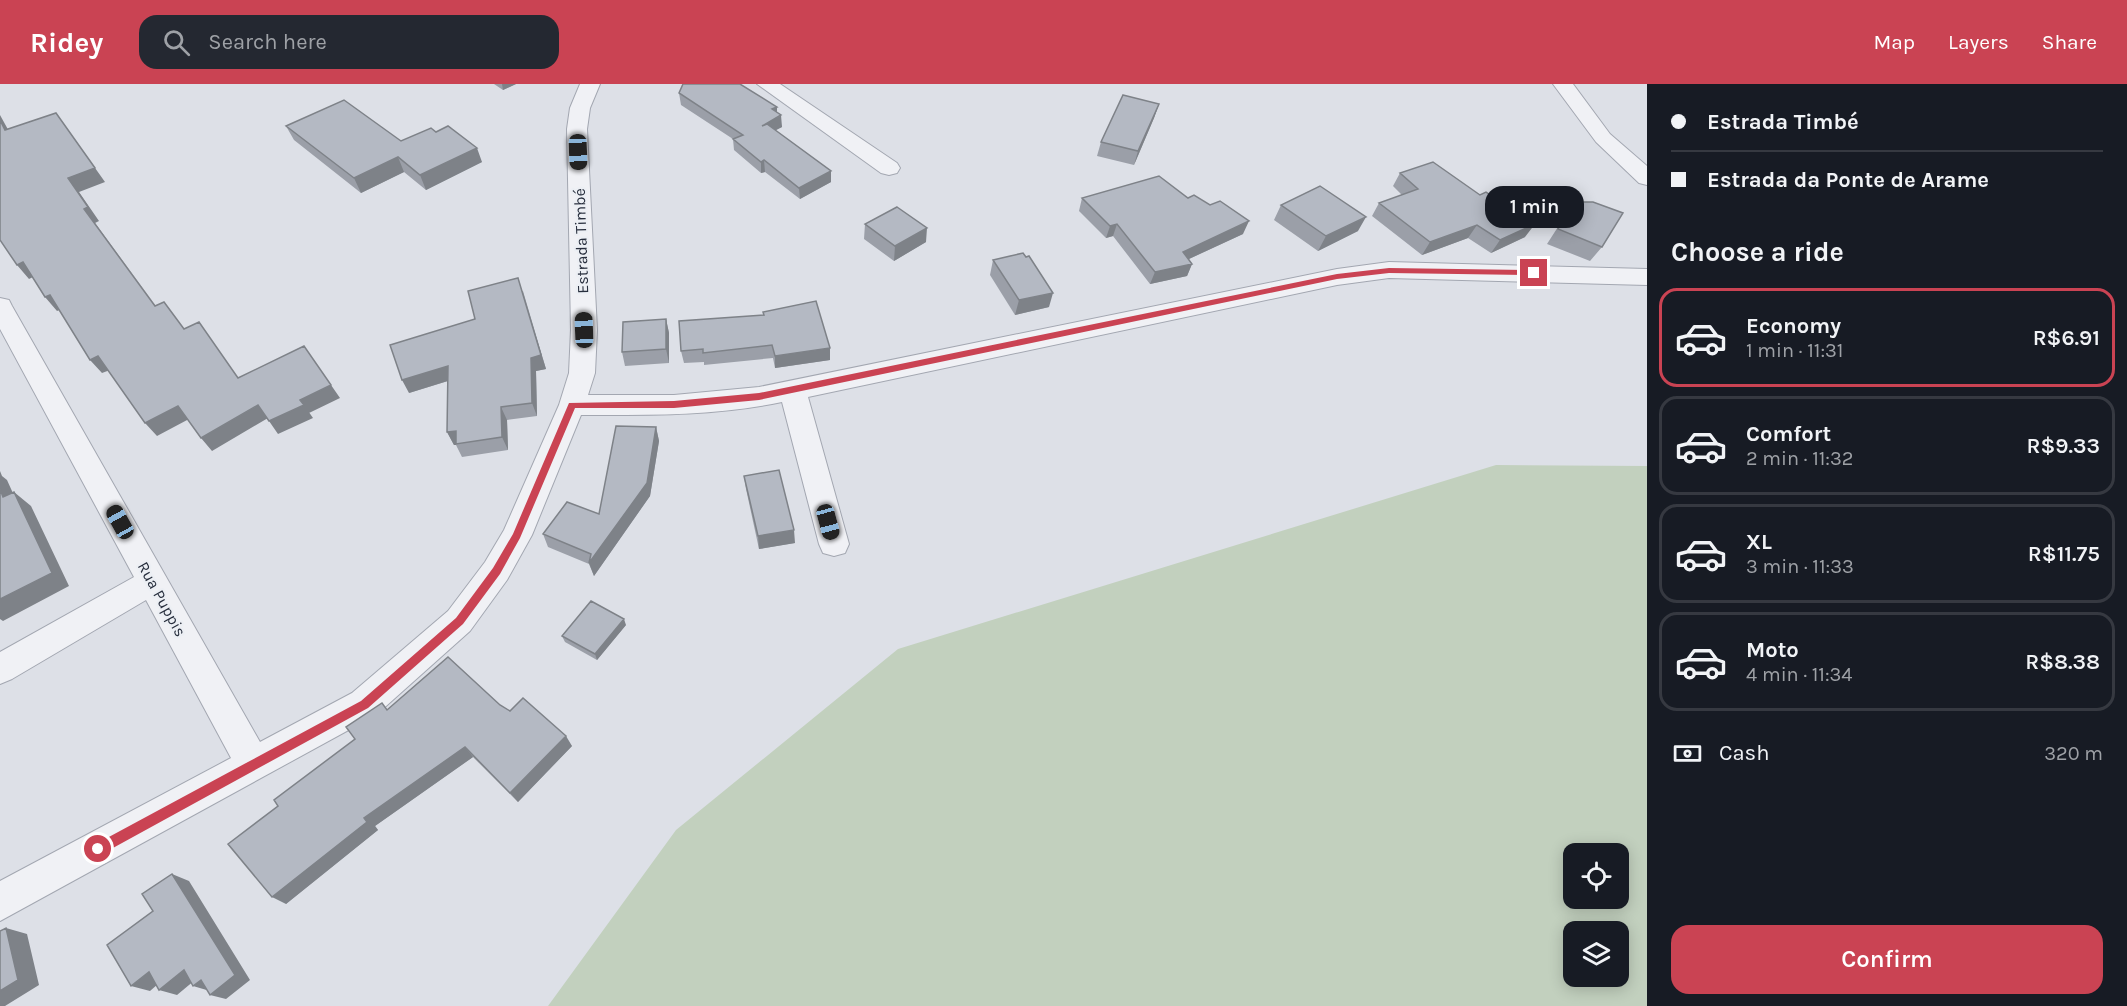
<!DOCTYPE html>
<meta charset="utf-8">
<style>
body{margin:0;font-family:Karla,sans-serif;background:#242831;color:#f1f3f6;height:100vh;display:flex;flex-direction:column;font-size:22px;white-space:nowrap}
*{box-sizing:border-box;margin:0}
p{font-size:20px;color:#9ea1a6}
.icon{flex:none;width:33px;height:33px;fill:none;stroke:currentColor;stroke-width:2;stroke-linecap:round;stroke-linejoin:round}
.map{position:relative;flex:1;overflow:hidden}
.panel{display:flex;flex-direction:column;background:#171b24;width:480px}
.panel>*{flex:none}
.guide{display:grid;align-content:center;height:132px;padding:0 24px;background:#171b24}
.buttons{position:absolute;left:1563px;top:759px;display:grid;gap:12px}
.buttons a{display:grid;place-items:center;width:66px;height:66px;border-radius:12px;background:#171b24;box-shadow:0 3px 15px #0003;font-size:30px}
.end{position:absolute;width:27px;height:27px;margin:-14px;border:8px solid #ca4353;background:#fff;box-shadow:0 0 0 3px #fff}
.from{border-radius:50%}
.bubble{position:absolute;height:42px;border-radius:18px;background:#171b24;box-shadow:0 3px 15px #0003;font-size:20px;font-weight:600;line-height:42px;text-align:center}
.car{position:absolute;width:18px;height:36px;margin:-18px -9px;border-radius:8px;box-shadow:0 0 4px 2px #0007;background:linear-gradient(#222 24%,#8ab4d8 0 40%,#222 0 76%,#8ab4d8 0 86%,#222 0)}
.guide b{display:flex;align-items:center;gap:21px;height:57px;font-size:22px}
.guide b+b{border-top:2px solid #363941}
.guide i{width:15px;height:15px;background:#f1f3f6}
ul{padding:0;list-style:none}
li{display:flex;align-items:center;gap:18px;height:99px;margin:0 12px 9px;padding:0 12px;border:3px solid #363941;border-radius:18px}
li div{flex:1}
li b{display:block;font-size:22px}
li em{font-style:normal;font-weight:600}
li.current{border-color:#ca4353}
li>.icon{width:54px;height:54px;stroke-width:1.5}
h2{padding:0 24px;font-size:27px;line-height:72px}
.pay{display:flex;align-items:center;gap:15px;height:66px;padding:0 24px;font-size:22px}
.pay p{margin-inline-start:auto}
.cta{display:flex;gap:12px;margin-top:auto;padding:12px 24px}
.cta a{flex:1;height:69px;border-radius:18px;background:#ca4353;color:#fff;font-size:24px;font-weight:600;line-height:69px;text-align:center}
header{display:flex;align-items:center;gap:36px;box-sizing:border-box;height:84px;padding:0 30px;background:#ca4353;color:#fff}
header strong{font-size:28px}
nav{display:flex;gap:33px;margin-inline-start:auto;font-size:21px}
.search{width:420px;height:54px;background:#242831;display:flex;align-items:center;gap:15px;box-sizing:border-box;padding:0 21px;border-radius:18px;color:#9ea1a6;font-size:22px}
main{display:flex;flex:1;min-height:0}
.map>svg:first-child{display:block}
.green{fill:#c2d0be;fill-rule:evenodd}
.lines{fill:none;stroke-linecap:round;stroke-linejoin:round}
.street-casing{stroke:#a3a7b1;stroke-width:2}
.street{fill:#f0f1f5;fill-rule:evenodd}
.wall{fill:#9b9fa8}
.shaded-wall{fill:#7e8288}
.building{fill:#b4b9c3;stroke:#7e8288;stroke-width:1.5}
.route{fill:#ca4353}
.labels{text-anchor:middle;dominant-baseline:central;stroke-width:4.5;stroke-linejoin:round;paint-order:stroke}
.street-label{font-size:16px;fill:#272e3d;stroke:#eceff4}
</style>
<header>
<strong>Ridey</strong>
<div class="search"><svg class="icon" aria-label="search" viewBox="0 0 24 24"><circle cx="10" cy="10" r="6"/><path d="M15 15l6 6"/></svg>Search here</div>
<nav><a>Map</a><a>Layers</a><a>Share</a></nav>
</header>
<main>
<div class="map">
<svg width="1647" height="922" viewBox="0 0 1647 922">
<rect width="100%" height="100%" fill="#dde0e7"/>
<path class="green" d="M1496 381 1647 382V922H548L676 746 898 565ZM1574 770H1618V814H1574ZM1574 848H1618V892H1574Z"/>
<g class="lines">
<defs>
<path id="street" d="M580 0H600L590 24 587 45 597 246 595 289 588 311H674L759 303 1337 185 1389 178 1647 185V201L1389 194 1337 201 808 313 849 460 845 469 834 472 823 469 819 460 782 318C716 332 649 331 581 331L532 451 507 496 470 547 376 631 0 837V797L231 674 146 516 12 595 0 600V568L134 493 0 245V214L9 216 12 222 260 658 352 609 448 527 485 478 504 446 559 321 569 289 571 246 567 45 570 24Z
M757 0H780L897 79 900 84 897 89 889 91 881 89Z
M1553 0H1573L1610 50 1647 82V101L1639 99 1596 58Z"/>
</defs>
<use href="#street" class="street-casing"/>
<use href="#street" class="street"/>
</g>
<path class="wall" d="M494 0H516L503 6Z
M679 9 777 29 782 43 775 46 831 87V98L800 115 765 88 761 89 734 66 733 55 681 21Z
M1159 20 1154 34 1134 81 1097 72 1101 58Z
M286 42 401 57 436 48 482 78 426 106 404 88 361 109 294 56Z
M1400 89 1525 153 1491 169 1468 154 1422 171 1372 132 1379 119 1402 111 1393 102Z
M1082 114H1188L1210 121 1243 150 1189 175 1192 180 1187 192 1150 200 1113 152 1106 154 1079 127Z
M1576 118 1602 163 1590 177 1547 160 1565 132Z
M1281 121 1358 147 1318 167 1274 136Z
M865 140 926 158 894 177 864 155Z
M993 176 1049 223 1015 231 990 191Z
M523 207 546 285 536 287 537 332 507 336 508 366 462 373 456 361H454L447 348 448 297 409 309 475 235Z
M763 231 830 264V276L775 284 773 274 704 281V278L684 279 681 267Z
M666 235 669 249V279L625 282 622 268Z
M656 343 659 357 650 412 594 492 589 480 548 463 543 450 599 430Z
M744 392 795 459 759 465 746 405Z
M626 541 597 576 565 558 562 552Z
M500 621 572 662 518 718 473 673 375 742 378 746 286 820 278 722 355 655 388 625Z"/>
<path class="shaded-wall" d="M502 0H516L503 6Z
M1159 20 1154 34 1134 81 1138 67Z
M777 23V34L781 31 782 43 763 53 762 42 772 25Z
M56 29 105 98 79 108 99 137 95 139 166 236 84 125 68 94Z
M0 31 16 60 5 46 0 36Z
M477 64 482 78 426 106 420 91Z
M398 73 404 88 361 109 354 94Z
M764 76 765 88 761 89V78Z
M831 87V98L800 115 799 104Z
M1366 133 1358 147 1318 167 1326 152Z
M1249 137 1243 150 1178 180 1183 168Z
M1117 140 1113 152 1106 154 1110 142Z
M1535 140 1525 153 1491 169 1500 156Z
M1477 141 1468 154 1422 171 1430 158Z
M927 144 926 158 894 177 895 162Z
M23 178 35 192 29 195 17 181Z
M1192 180 1187 192 1150 200 1155 188Z
M518 194 546 285 536 287 537 332 532 319Z
M1053 209 1049 223 1015 231 1019 216Z
M50 211 62 225 57 227 45 213Z
M666 235 669 249V279L666 265Z
M830 264V276L775 284V272Z
M98 272 110 286 102 289 90 276Z
M448 282 454 295 409 309 402 296Z
M331 301 340 314 309 329 300 316Z
M258 321 268 334 212 367 201 354Z
M304 321 313 334 278 350 269 337Z
M178 322 189 335 157 352 145 339Z
M501 323 507 336 508 366 502 353Z
M656 343 659 357 650 412 594 492 589 479Z
M456 347V361H454L447 348Z
M0 387 2 392 7 396 21 427 3 413 0 405Z
M14 408 31 422 69 502 3 537 0 535V515Z
M794 446 795 459 759 465 758 452Z
M624 535 626 541 597 576 595 570Z
M566 652 572 662 518 718 510 709Z
M465 663 473 673 375 742 378 746 286 820 272 813 364 734Z
M172 790 189 797 250 896 226 915 210 911Z
M6 844 27 850 39 901 5 922H0V907Z
M184 886 201 891 177 911 159 906Z
M149 888 166 893 150 907 131 902Z
M201 896 210 907 193 902Z"/>
<path class="building" d="M683 0H740L777 23 772 25 781 31 762 42 767 40 831 87 799 104 764 76 761 78 733 55 743 51 679 9Z
M1123 11 1159 20 1138 67 1101 58Z
M344 16 401 57 431 44 436 48 448 42 477 64 420 91 398 73 354 94 286 42Z
M56 29 95 84 68 94 88 123 84 125 155 222 164 218 184 245 199 238 238 294 304 262 331 301 300 316 304 321 269 337 258 321 201 354 178 322 145 339 98 272 90 276 50 211 45 213 23 178 17 181 0 156V36L5 46Z
M1433 78 1480 111 1486 108 1535 140 1500 156 1477 141 1430 158 1379 119 1418 105 1400 89Z
M1159 92 1188 114 1194 111 1210 121 1220 117 1249 137 1183 168 1192 180 1155 188 1117 140 1110 142 1082 114Z
M1320 102 1366 133 1326 152 1281 121Z
M1576 118H1593L1623 129 1602 163 1558 145Z
M897 123 927 144 895 162 865 140Z
M1023 169 1026 173 1029 172 1053 209 1019 216 993 176Z
M518 194 541 271 531 274 532 319 501 323 502 353 456 360V347L447 348 448 282 402 296 390 261 475 235 468 207Z
M816 217 830 264 775 272 772 261 703 269V265L681 267 679 237 764 231 763 228Z
M666 235V265L622 268 623 238Z
M616 342 656 343 647 399 589 479 591 470 543 450 567 418 599 430Z
M779 386 794 446 758 452 744 392Z
M0 405 3 413 14 408 52 489 0 515Z
M591 517 624 535 595 570 562 552Z
M448 573 500 621 510 627 523 614 566 652 510 709 465 663 364 734 367 738 272 813 228 760 278 722 274 716 355 655 346 643 382 619 387 626Z
M172 790 235 891 210 911 201 896 193 902 184 886 159 906 149 888 131 902 107 861 153 827 142 810Z
M6 844 18 896 0 907V847Z"/>
<path class="route" d="M1389 184 1534 186 1538 189 1534 191 1389 189 1337 195 759 316 674 324H575L520 454 500 490 463 540 368 624 102 770H94V761L361 617 456 534 493 484 513 450 569 319 674 317 759 309 1337 190Z"/>
<g class="labels">
<g class="street-label">
<text transform="translate(581 157) rotate(-92)">Estrada Timbé</text>
<text transform="translate(162 515) rotate(61)">Rua Puppis</text>
</g>
</g>
</svg>
<div class="buttons">
<a><svg class="icon" aria-label="locate" viewBox="0 0 24 24"><circle cx="12" cy="12" r="6"/><path d="M12 2v4M12 18v4M2 12h4M18 12h4"/></svg></a>
<a><svg class="icon" aria-label="layers" viewBox="0 0 24 24"><path d="M12 4l9 5-9 5-9-5zM3 14l9 5 9-5"/></svg></a>
</div>
<i class="end from" style="left:98px;top:765px"></i>
<i class="end" style="left:1534px;top:189px"></i>
<div class="bubble" style="left:1485px;top:102px;width:99px">1 min</div>
<i class="car" style="left:578px;top:68px;rotate:178deg"></i>
<i class="car" style="left:584px;top:246px;rotate:358deg"></i>
<i class="car" style="left:120px;top:438px;rotate:331deg"></i>
<i class="car" style="left:828px;top:438px;rotate:165deg"></i>
</div>
<section class="panel">
<div class="guide">
<b><i class="from"></i>Estrada Timbé</b>
<b><i></i>Estrada da Ponte de Arame</b>
</div>
<h2>Choose a ride</h2>
<ul>
<li class="current"><svg class="icon" aria-label="car" viewBox="0 0 24 24"><path d="M5 17H2v-5l4-1 3-4h7l3 4 3 1v5h-3M9 17h6M6 11h13"/><circle cx="7" cy="17" r="2"/><circle cx="17" cy="17" r="2"/></svg><div><b>Economy</b><p>1 min · 11:31</p></div><em>R$6.91</em></li>
<li><svg class="icon" aria-label="car" viewBox="0 0 24 24"><path d="M5 17H2v-5l4-1 3-4h7l3 4 3 1v5h-3M9 17h6M6 11h13"/><circle cx="7" cy="17" r="2"/><circle cx="17" cy="17" r="2"/></svg><div><b>Comfort</b><p>2 min · 11:32</p></div><em>R$9.33</em></li>
<li><svg class="icon" aria-label="car" viewBox="0 0 24 24"><path d="M5 17H2v-5l4-1 3-4h7l3 4 3 1v5h-3M9 17h6M6 11h13"/><circle cx="7" cy="17" r="2"/><circle cx="17" cy="17" r="2"/></svg><div><b>XL</b><p>3 min · 11:33</p></div><em>R$11.75</em></li>
<li><svg class="icon" aria-label="car" viewBox="0 0 24 24"><path d="M5 17H2v-5l4-1 3-4h7l3 4 3 1v5h-3M9 17h6M6 11h13"/><circle cx="7" cy="17" r="2"/><circle cx="17" cy="17" r="2"/></svg><div><b>Moto</b><p>4 min · 11:34</p></div><em>R$8.38</em></li>
</ul>
<div class="pay"><svg class="icon" aria-label="cash" viewBox="0 0 24 24"><path d="M3 7h18v10H3z"/><circle cx="12" cy="12" r="2"/></svg>Cash<p>320 m</p></div>
<div class="cta"><a>Confirm</a></div>
</section>
</main>
